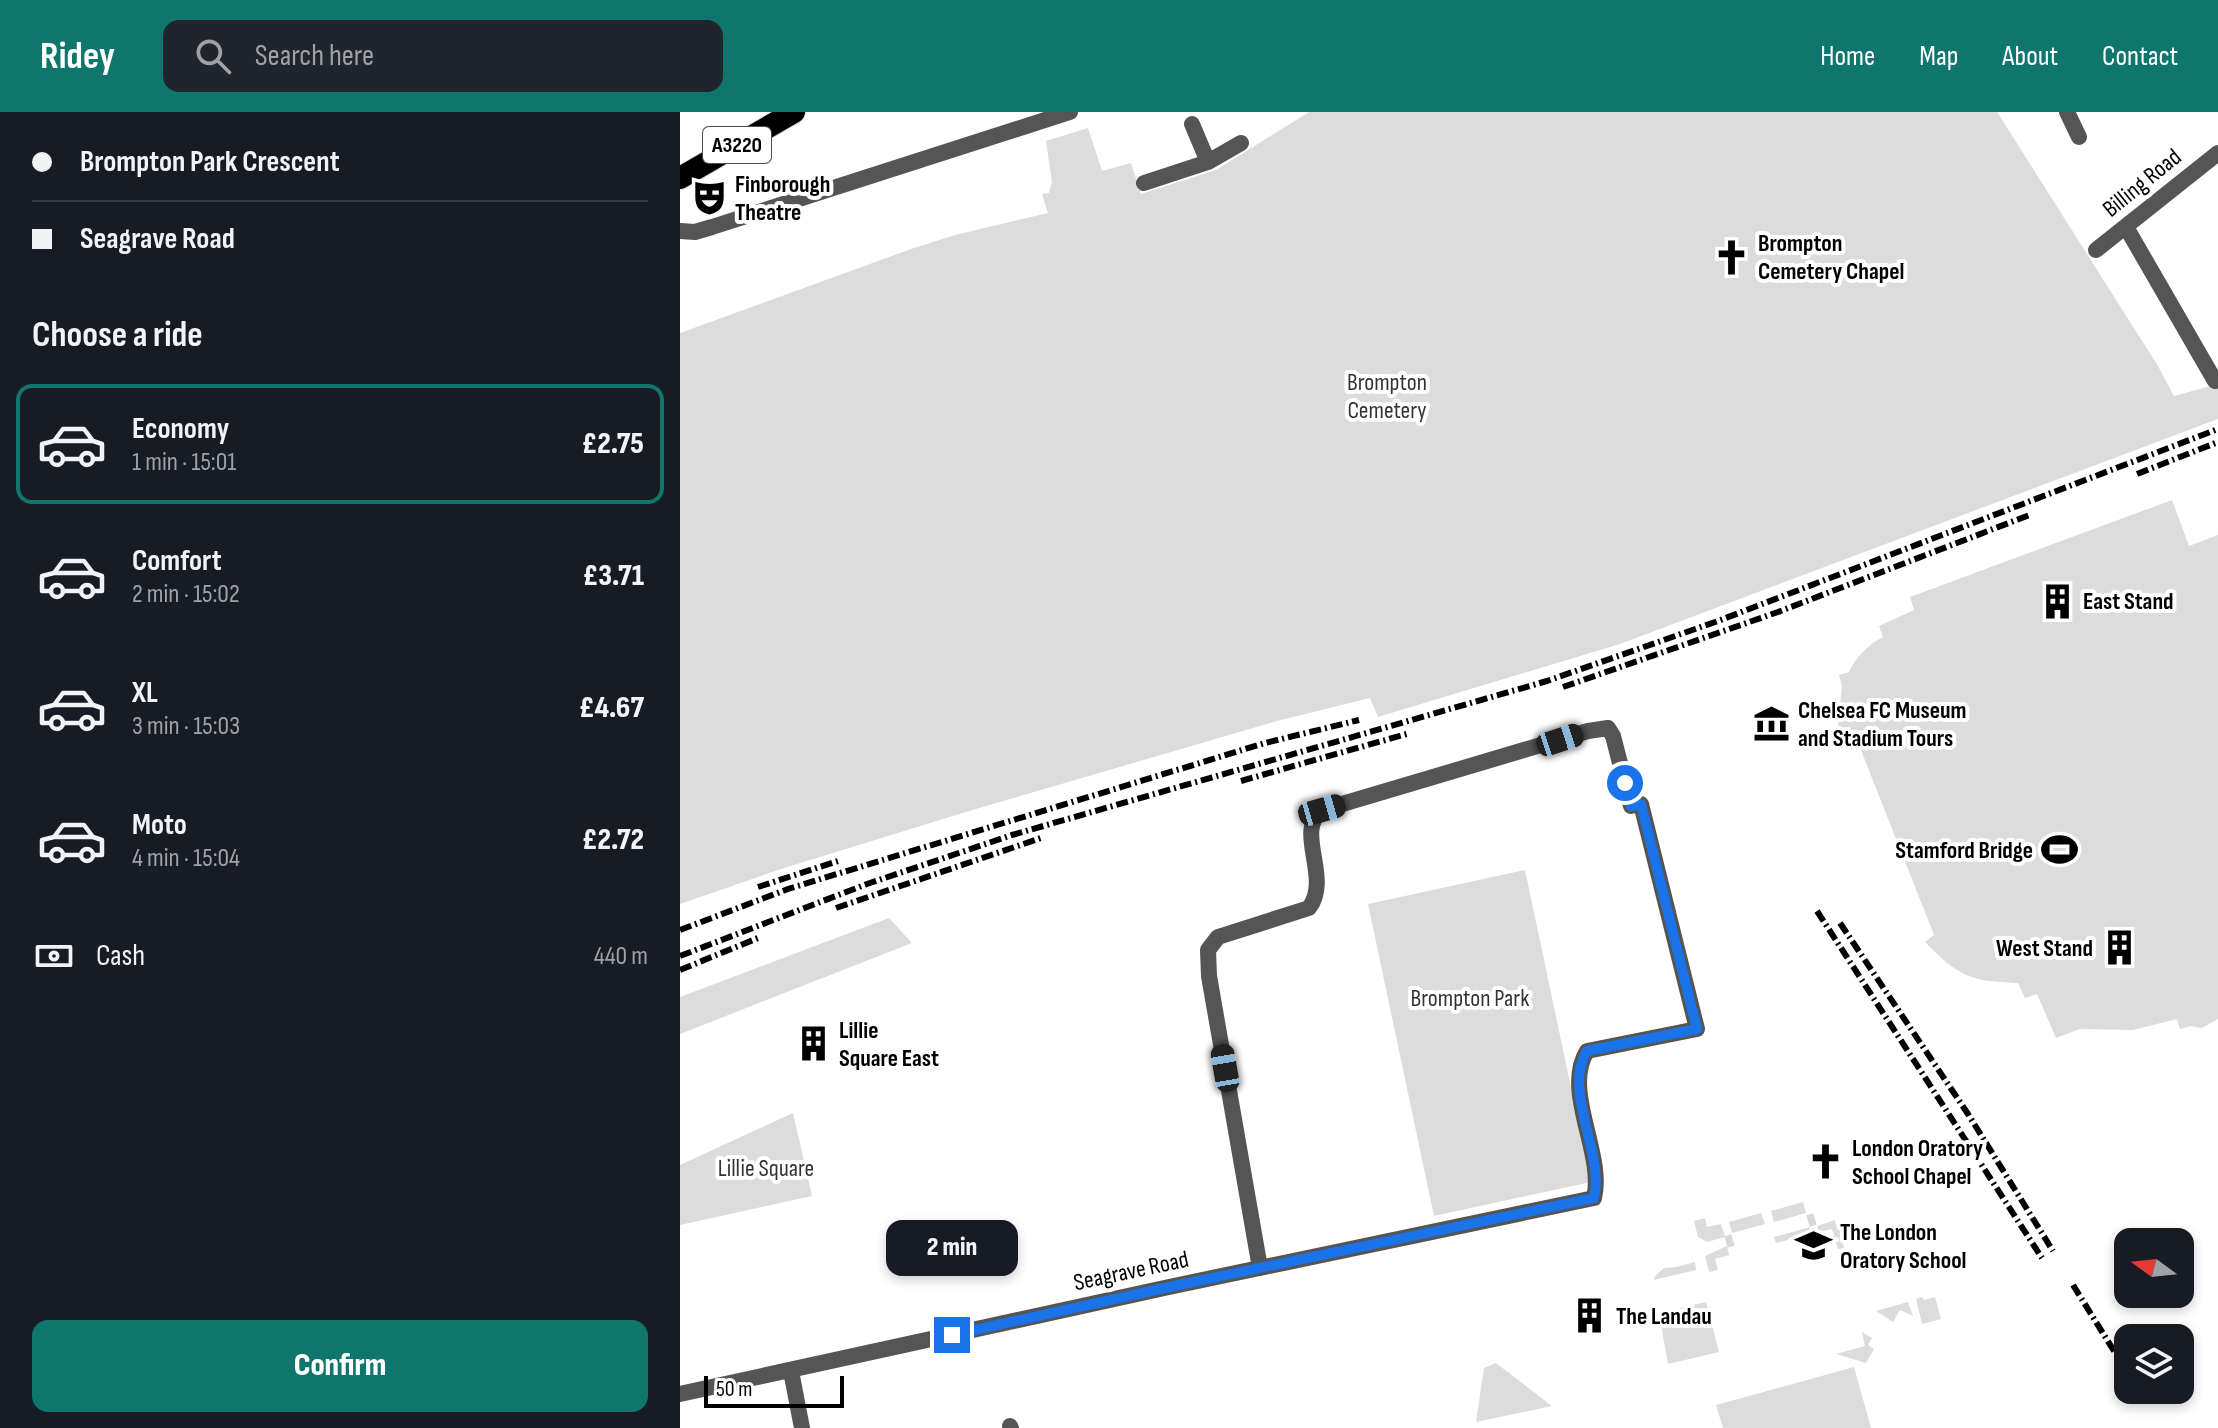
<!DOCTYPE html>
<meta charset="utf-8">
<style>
body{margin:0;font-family:"Sofia Sans Condensed",sans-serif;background:#20242c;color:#f1f3f6;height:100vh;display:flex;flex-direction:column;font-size:30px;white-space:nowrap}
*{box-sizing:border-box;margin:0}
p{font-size:26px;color:#9ea1a6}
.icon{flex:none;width:44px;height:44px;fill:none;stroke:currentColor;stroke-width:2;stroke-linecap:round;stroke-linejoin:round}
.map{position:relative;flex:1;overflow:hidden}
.side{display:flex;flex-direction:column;background:#171b24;width:680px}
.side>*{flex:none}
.banner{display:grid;align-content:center;height:176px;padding:0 32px;background:#171b24}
.needle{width:52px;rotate:285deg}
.fabs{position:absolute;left:1434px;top:1116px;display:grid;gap:16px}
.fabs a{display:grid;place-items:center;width:80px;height:80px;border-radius:16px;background:#171b24;box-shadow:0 4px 12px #0003;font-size:40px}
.scale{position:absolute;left:24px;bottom:20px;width:140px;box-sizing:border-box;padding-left:8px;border:4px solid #000;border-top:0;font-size:22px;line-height:28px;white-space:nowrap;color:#000;-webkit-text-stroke:6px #fff;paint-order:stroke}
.end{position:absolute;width:36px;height:36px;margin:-18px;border:10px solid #1a73e8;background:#fff;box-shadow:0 0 0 4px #fff}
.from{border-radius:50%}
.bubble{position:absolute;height:56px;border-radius:16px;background:#171b24;box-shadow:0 4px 12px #0003;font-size:26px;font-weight:800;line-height:56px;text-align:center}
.car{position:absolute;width:24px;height:48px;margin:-24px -12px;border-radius:10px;box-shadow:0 0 6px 2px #0007;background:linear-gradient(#222 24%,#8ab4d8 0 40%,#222 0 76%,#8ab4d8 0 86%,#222 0)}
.banner b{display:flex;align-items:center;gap:28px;height:76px;font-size:30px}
.banner b+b{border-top:2px solid #363941}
.banner i{width:20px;height:20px;background:#f1f3f6}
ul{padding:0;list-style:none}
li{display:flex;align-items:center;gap:24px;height:120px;margin:0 16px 12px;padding:0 16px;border:4px solid transparent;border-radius:16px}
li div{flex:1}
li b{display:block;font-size:30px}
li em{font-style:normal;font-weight:800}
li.on{border-color:#0f766e}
li>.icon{width:72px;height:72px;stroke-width:1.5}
h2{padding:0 32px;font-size:36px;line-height:96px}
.pay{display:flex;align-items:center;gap:20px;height:88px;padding:0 32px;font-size:30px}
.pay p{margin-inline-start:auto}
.button{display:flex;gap:16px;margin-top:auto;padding:16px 32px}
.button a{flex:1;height:92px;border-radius:16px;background:#0f766e;color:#fff;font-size:32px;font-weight:800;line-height:92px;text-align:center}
header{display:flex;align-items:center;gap:48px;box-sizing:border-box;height:112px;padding:0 40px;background:#0f766e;color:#fff}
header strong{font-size:38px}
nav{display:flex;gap:44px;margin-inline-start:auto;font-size:28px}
.search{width:560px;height:72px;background:#20242c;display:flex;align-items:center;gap:20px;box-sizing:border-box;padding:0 28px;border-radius:16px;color:#9ea1a6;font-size:30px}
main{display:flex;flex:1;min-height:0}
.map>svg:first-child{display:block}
.green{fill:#dcdcdc}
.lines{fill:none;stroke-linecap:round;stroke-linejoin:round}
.pedestrian-tunnel{stroke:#d9d9d9;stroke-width:12;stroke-dasharray:12 6;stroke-linecap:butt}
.trunk-casing{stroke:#dbdbdb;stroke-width:24}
.minor{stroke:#555;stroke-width:16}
.trunk{stroke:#000;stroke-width:22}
.rail{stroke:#000;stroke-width:6;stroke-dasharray:12 4 2 4;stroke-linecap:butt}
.route{stroke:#1a73e8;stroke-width:10}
.labels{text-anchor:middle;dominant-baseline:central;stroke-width:8;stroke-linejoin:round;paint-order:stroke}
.shield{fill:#fff;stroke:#4c4c4c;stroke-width:2}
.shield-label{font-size:22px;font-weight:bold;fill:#000}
.street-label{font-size:24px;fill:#000;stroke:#fff}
.poi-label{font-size:24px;font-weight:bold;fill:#000;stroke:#fff;text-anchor:start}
.park-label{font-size:24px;fill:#333;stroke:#fff}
</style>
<header>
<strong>Ridey</strong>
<div class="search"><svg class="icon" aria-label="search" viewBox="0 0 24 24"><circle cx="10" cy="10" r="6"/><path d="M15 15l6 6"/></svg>Search here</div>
<nav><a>Home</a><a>Map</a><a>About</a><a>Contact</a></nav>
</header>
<main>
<section class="side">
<div class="banner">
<b><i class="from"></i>Brompton Park Crescent</b>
<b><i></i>Seagrave Road</b>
</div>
<h2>Choose a ride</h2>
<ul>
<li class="on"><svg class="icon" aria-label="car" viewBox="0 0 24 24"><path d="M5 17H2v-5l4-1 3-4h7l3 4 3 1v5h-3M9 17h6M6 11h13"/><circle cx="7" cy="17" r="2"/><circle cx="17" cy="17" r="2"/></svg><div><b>Economy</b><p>1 min · 15:01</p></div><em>£2.75</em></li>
<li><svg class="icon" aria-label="car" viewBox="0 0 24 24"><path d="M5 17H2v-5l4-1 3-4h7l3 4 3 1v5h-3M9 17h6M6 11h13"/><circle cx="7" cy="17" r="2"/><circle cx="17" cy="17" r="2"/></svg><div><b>Comfort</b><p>2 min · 15:02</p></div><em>£3.71</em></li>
<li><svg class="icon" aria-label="car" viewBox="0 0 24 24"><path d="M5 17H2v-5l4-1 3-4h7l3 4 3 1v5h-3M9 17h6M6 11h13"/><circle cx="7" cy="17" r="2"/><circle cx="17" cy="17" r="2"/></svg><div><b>XL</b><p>3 min · 15:03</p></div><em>£4.67</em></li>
<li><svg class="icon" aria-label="car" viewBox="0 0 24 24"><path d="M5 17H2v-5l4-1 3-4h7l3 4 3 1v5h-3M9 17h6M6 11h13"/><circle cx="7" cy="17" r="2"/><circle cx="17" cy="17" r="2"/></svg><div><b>Moto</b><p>4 min · 15:04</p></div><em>£2.72</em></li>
</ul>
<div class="pay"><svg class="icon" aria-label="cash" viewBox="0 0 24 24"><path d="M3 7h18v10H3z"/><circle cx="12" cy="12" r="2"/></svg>Cash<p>440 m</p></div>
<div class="button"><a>Confirm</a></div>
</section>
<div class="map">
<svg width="1538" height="1316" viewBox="0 0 1538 1316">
<rect width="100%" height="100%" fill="#fff"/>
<path class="green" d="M629 0H1317L1478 254 1494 284 1538 272V307L940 532 698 605 690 586 597 609 289 699 101 757 0 792V221L231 137 275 123 368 101 362 82 369 81 372 70 366 29 408 16 422 59 451 51 461 82 536 58Z
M1492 388 1509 434 1538 423V907L1522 916 1511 914 1500 917 1497 907 1453 918 1400 917 1376 926 1357 882 1345 886 1338 871C1290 869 1279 865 1245 830L1254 823 1173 618 1161 623 1158 614 1162 574 1159 563 1169 560C1175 546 1190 531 1203 525L1199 514 1234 498 1230 485Z
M845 758 911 1070 754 1104 688 792Z
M209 806 232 831 0 922V885Z
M113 1001 132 1084 0 1113V1053Z
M1123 1090 1126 1101 1094 1110 1091 1099Z
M1081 1101 1085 1112 1052 1121 1049 1110Z
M1025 1106 1027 1115 1041 1112 1045 1125 1027 1130 1018 1125 1014 1109Z
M1155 1108 1156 1113 1162 1111 1163 1117 1171 1115 1173 1127 1163 1131 1164 1136 1158 1137 1152 1117 1138 1120 1137 1114Z
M1130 1115 1131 1122 1096 1131 1094 1125Z
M1047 1134 1049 1143 1035 1147 1038 1158 1029 1160 1025 1144Z
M1015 1150 1016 1158 974 1168 975 1164 984 1156C996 1156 1003 1153 1015 1150Z
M1242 1185 1244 1188 1255 1185 1261 1207 1242 1212 1236 1187Z
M1026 1190 1039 1240 988 1252 980 1207 997 1202 996 1197Z
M1228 1190 1233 1204 1220 1198 1213 1210 1196 1199Z
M1182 1220 1192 1226 1188 1233 1194 1237 1186 1251 1156 1242 1185 1234Z
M816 1251 872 1294 796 1310 804 1256Z
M1174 1255 1191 1316H1043L1036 1293Z"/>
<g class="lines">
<path class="pedestrian-tunnel" d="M1128 1109 1135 1107
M1046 1130 1053 1128"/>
<defs>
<path id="trunk" d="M0 66 114 0"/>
</defs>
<use href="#trunk" class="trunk-casing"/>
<path class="minor" d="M1387 0 1399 25
M528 50 561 31
M464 71 528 50 512 12
M1446 115 1535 269
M0 119 15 120 32 115 390 0
M1416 138 1538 41
M111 1259 122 1316
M0 1282 489 1175 914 1086C925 1042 882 979 907 939L1017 917 961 692 951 694 933 624 928 616 908 619 642 698C614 719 652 766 629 796L538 825 528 838 529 864 580 1156
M330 1314 331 1316"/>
<use href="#trunk" class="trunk"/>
<path class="rail" d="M1457 362 1538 330
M883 575 1098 500 1352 402
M561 669 730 621
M78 775 158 749
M156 796 361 726
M1137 799 1362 1146
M1160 811 1288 1002 1373 1139
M0 818 108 777 585 631 679 608
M0 844 187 772 332 723 867 569 1038 509 1538 317
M0 858 78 826
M1393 1173 1439 1247"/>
</g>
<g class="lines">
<path class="route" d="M272 1223 489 1175 914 1086C925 1042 882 979 907 939L1017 917 961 692 951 694 945 671"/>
</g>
<defs>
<symbol id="theatre-bare" viewBox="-9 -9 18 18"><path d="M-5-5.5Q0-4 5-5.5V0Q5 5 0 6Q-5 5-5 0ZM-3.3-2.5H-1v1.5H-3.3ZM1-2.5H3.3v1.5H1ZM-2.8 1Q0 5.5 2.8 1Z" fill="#000" stroke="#fff" stroke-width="2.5" paint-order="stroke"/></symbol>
<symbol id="church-bare" viewBox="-9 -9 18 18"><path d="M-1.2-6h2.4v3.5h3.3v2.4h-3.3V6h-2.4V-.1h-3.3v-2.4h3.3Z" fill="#000" stroke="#fff" stroke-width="2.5" paint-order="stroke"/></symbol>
<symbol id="building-bare" viewBox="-9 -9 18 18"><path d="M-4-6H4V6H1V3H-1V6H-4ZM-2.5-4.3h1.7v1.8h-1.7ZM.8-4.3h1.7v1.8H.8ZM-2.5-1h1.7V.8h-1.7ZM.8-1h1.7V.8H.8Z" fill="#000" stroke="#fff" stroke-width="2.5" paint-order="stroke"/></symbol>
<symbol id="museum-bare" viewBox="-9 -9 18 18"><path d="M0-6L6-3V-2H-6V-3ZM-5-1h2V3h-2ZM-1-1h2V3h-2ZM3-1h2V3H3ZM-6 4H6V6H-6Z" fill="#000" stroke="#fff" stroke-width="2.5" paint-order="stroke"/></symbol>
<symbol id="stadium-bare" viewBox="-9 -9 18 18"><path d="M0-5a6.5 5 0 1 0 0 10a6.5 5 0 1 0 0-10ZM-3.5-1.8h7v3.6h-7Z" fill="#000" stroke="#fff" stroke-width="2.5" paint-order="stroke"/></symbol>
<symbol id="school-bare" viewBox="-9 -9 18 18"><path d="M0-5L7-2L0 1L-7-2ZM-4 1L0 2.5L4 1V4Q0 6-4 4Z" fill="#000" stroke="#fff" stroke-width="2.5" paint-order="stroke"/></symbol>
</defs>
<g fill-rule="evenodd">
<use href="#theatre-bare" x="4" y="60" width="51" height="51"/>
<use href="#church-bare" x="1026" y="120" width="51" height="51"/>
<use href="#building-bare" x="1352" y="464" width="51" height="51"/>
<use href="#museum-bare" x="1066" y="586" width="51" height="51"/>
<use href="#stadium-bare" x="1354" y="712" width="51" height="51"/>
<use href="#building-bare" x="1414" y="810" width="51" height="51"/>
<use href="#building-bare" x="108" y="906" width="51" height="51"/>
<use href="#church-bare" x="1120" y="1024" width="51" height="51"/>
<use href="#school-bare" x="1108" y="1108" width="51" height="51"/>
<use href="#building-bare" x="884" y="1178" width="51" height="51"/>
</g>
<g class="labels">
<rect class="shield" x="23" y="15" width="68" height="36" rx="6"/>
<g class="shield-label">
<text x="57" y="33">A3220</text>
</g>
<g class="street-label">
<text transform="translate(1462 71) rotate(-39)">Billing Road</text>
<text transform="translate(451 1159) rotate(-12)">Seagrave Road</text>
</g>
<g class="poi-label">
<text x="55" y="72">Finborough<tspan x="55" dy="28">Theatre</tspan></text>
<text x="1078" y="131">Brompton<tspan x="1078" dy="28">Cemetery Chapel</tspan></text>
<text x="1403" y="489">East Stand</text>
<text x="1118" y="598">Chelsea FC Museum<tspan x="1118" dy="28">and Stadium Tours</tspan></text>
<text x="1353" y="738" text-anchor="end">Stamford Bridge</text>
<text x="1413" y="836" text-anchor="end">West Stand</text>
<text x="159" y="918">Lillie<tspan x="159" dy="28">Square East</tspan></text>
<text x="1172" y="1036">London Oratory<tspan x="1172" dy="28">School Chapel</tspan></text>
<text x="1160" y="1120">The London<tspan x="1160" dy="28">Oratory School</tspan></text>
<text x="936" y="1204">The Landau</text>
</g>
<g class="park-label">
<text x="707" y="270">Brompton<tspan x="707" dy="28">Cemetery</tspan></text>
<text x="790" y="886">Brompton Park</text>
<text x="86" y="1056">Lillie Square</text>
</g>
</g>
</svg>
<div class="fabs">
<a><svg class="needle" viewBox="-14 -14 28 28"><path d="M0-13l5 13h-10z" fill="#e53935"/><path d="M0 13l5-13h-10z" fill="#9ea1a6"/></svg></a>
<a><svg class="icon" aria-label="layers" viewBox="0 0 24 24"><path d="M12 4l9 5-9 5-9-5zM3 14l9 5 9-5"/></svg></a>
</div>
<div class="scale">50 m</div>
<i class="end from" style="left:945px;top:671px"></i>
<i class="end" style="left:272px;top:1223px"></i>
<div class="bubble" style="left:206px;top:1108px;width:132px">2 min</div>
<i class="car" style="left:880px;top:628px;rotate:72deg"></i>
<i class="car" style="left:642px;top:698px;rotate:74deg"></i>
<i class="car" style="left:545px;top:956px;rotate:350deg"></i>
</div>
</main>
